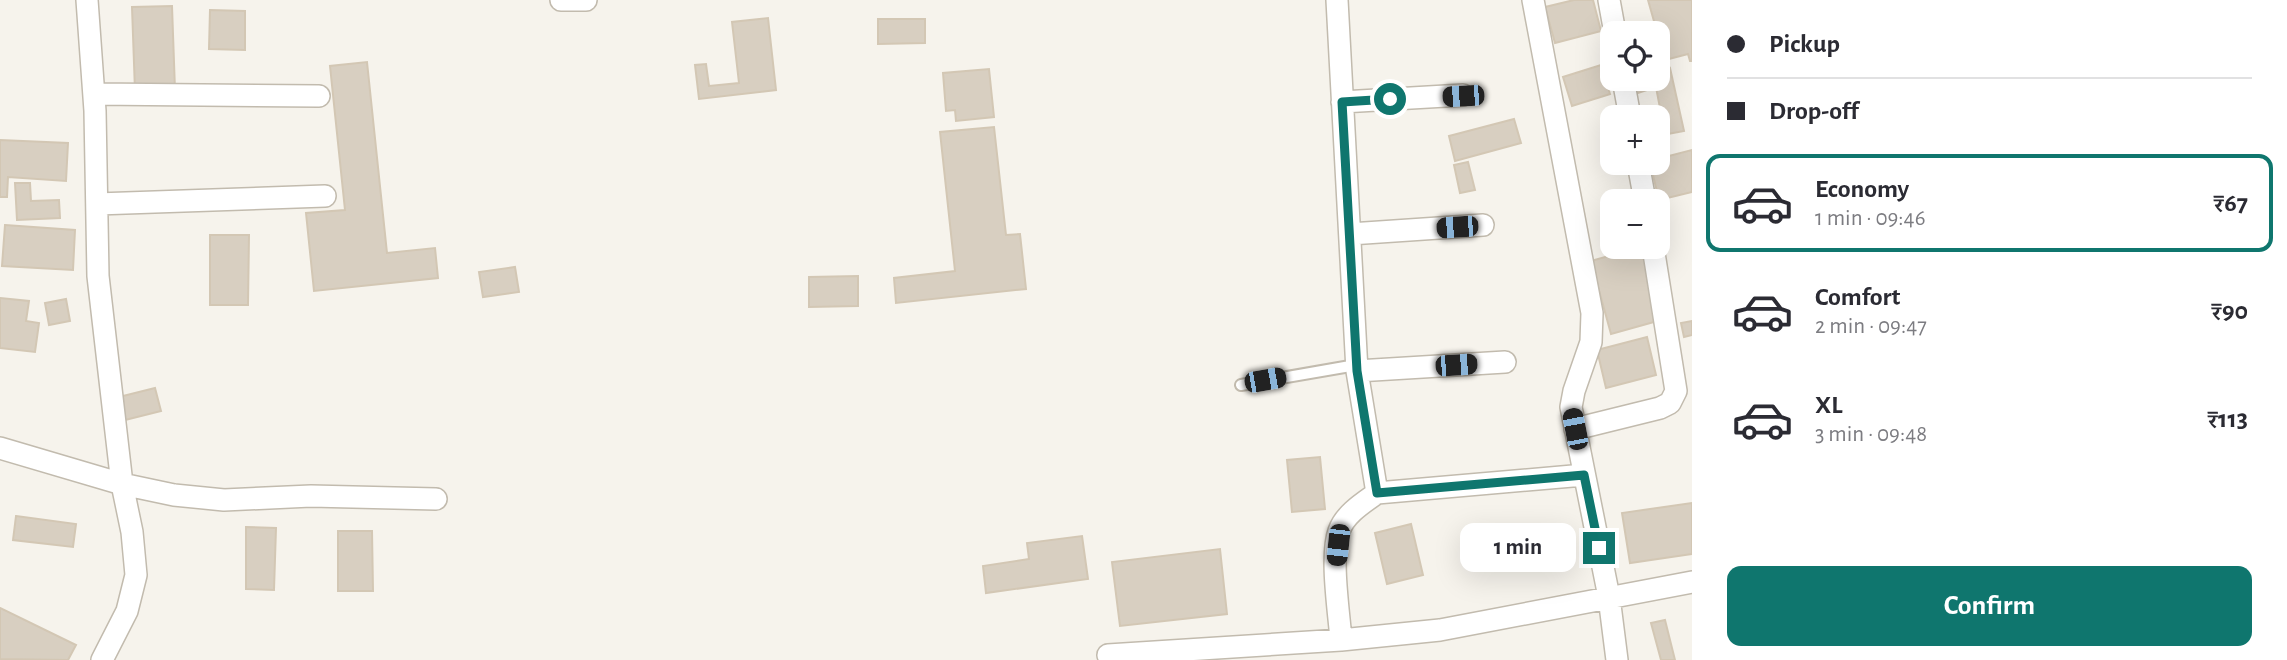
<!DOCTYPE html>
<meta charset="utf-8">
<style>
body{margin:0;font-family:"Alegreya Sans",sans-serif;background:#f2f2f3;color:#2b2b33;height:100vh;display:flex;flex-direction:column;font-size:26px;white-space:nowrap}
*{box-sizing:border-box;margin:0}
p{font-size:23px;color:#7c7c81}
.icon{flex:none;width:38px;height:38px;fill:none;stroke:currentColor;stroke-width:2;stroke-linecap:round;stroke-linejoin:round}
.map{position:relative;flex:1;overflow:hidden}
.panel{display:flex;flex-direction:column;background:#fff;width:595px}
.panel>*{flex:none}
.top-card{display:grid;align-content:center;height:154px;padding:0 35px;background:#fff}
.controls{position:absolute;left:1600px;top:21px;display:grid;gap:14px}
.controls a{display:grid;place-items:center;width:70px;height:70px;border-radius:14px;background:#fff;box-shadow:0 7px 28px #0002;font-size:35px}
.end{position:absolute;width:32px;height:32px;margin:-16px;border:9px solid #0f766e;background:#fff;box-shadow:0 0 0 4px #fff}
.from{border-radius:50%}
.bubble{position:absolute;height:49px;border-radius:14px;background:#fff;box-shadow:0 7px 28px #0002;font-size:23px;font-weight:600;line-height:49px;text-align:center}
.car{position:absolute;width:21px;height:42px;margin:-21px -10px;border-radius:9px;box-shadow:0 0 5px 2px #0007;background:linear-gradient(#222 24%,#8ab4d8 0 40%,#222 0 76%,#8ab4d8 0 86%,#222 0)}
.top-card b{display:flex;align-items:center;gap:24px;height:66px;font-size:26px}
.top-card b+b{border-top:2px solid #e1e1e2}
.top-card i{width:18px;height:18px;background:#2b2b33}
ul{padding:0;list-style:none}
li{display:flex;align-items:center;gap:21px;height:98px;margin:0 14px 10px;padding:0 21px;border:4px solid transparent;border-radius:14px}
li div{flex:1}
li b{display:block;font-size:26px}
li em{font-style:normal;font-weight:600}
li.selected{border-color:#0f766e}
li>.icon{width:63px;height:63px;stroke-width:1.5}
.cta{display:flex;gap:14px;margin-top:auto;padding:14px 35px}
.cta a{flex:1;height:80px;border-radius:14px;background:#0f766e;color:#fff;font-size:28px;font-weight:600;line-height:80px;text-align:center}
main{display:flex;flex:1;min-height:0}
.map>svg:first-child{display:block}
.building{fill:#d8cfc1;stroke:#d3c7b4;stroke-width:2}
.lines{fill:none;stroke-linecap:round;stroke-linejoin:round}
.lane-casing{stroke:#c2bbae;stroke-width:14}
.street-casing{stroke:#c2bbae;stroke-width:24}
.lane{stroke:#fff;stroke-width:10}
.street{stroke:#fff;stroke-width:21}
.route{stroke:#0f766e;stroke-width:9}
</style>
<main>
<div class="map">
<svg width="1692" height="660" viewBox="0 0 1692 660">
<rect width="100%" height="100%" fill="#f6f3ec"/>
<path class="building" d="M1574 0H1593L1601 31 1555 43 1545 7Z
M1648 0H1692V61H1690L1688 54 1665 60Z
M172 6 175 90 135 91 132 7Z
M210 10 245 11V50L209 49Z
M768 18 776 90 699 99 695 65 706 64 709 86 739 83 732 22Z
M878 19H925V43L878 44Z
M1663 57 1666 70 1670 68 1684 131 1657 136V117H1634L1633 114 1660 108 1656 87 1632 95 1629 79H1657V58Z
M367 62 387 253 435 248 438 278 314 291 306 213 345 210 330 66Z
M1601 65 1610 94 1572 106 1563 77Z
M989 69 994 117 956 121 955 110 946 111 943 73Z
M1514 119 1521 143 1455 161 1449 136Z
M994 127 1006 235 1020 234 1026 289 896 303 894 278 955 271 940 132Z
M0 140 68 143 66 181 8 177 7 197H0Z
M1692 150V192L1659 200 1650 163H1657V159Z
M1468 162 1475 190 1460 193 1454 165Z
M15 183H30L31 201 59 200 60 218 17 220Z
M5 225 75 230 73 270 2 266Z
M210 235H249L248 305H210Z
M1641 247 1661 320 1611 334 1591 261Z
M515 267 519 292 483 297 479 272Z
M858 276V306L809 307V277Z
M0 298 29 301 26 321 39 323 35 352 0 348Z
M66 299 70 321 49 325 45 303Z
M1692 321V335L1684 337 1681 323Z
M1647 337 1656 375 1606 388 1597 350Z
M155 388 161 411 121 421 115 398Z
M1320 457 1325 509 1292 512 1287 460Z
M1692 503V554L1630 563 1622 513Z
M16 516 76 524 73 547 13 540Z
M1411 524 1423 575 1387 584 1375 533Z
M246 527 276 528 274 590 246 589Z
M338 531H372L373 591H338Z
M1082 536 1088 579 986 593 983 566 1029 559 1027 543Z
M1220 549 1227 614 1120 626 1112 562Z
M0 608 76 645 68 660 0 659Z
M1665 620 1675 660H1661L1651 623Z"/>
<g class="lines">
<defs>
<path id="lane" d="M1241 385 1356 365"/>
<path id="street" d="M87 0 95 111 98 276 122 484 132 532 136 575 127 611 102 660
M561 0H586
M1337 0 1357 371 1377 493 1584 475
M1533 0 1592 313 1591 342 1574 391 1571 407 1609 597 1617 660
M1609 0 1615 33
M1623 79 1630 117
M94 94 319 96
M1342 102 1463 95
M1638 163 1645 201
M97 204 325 196
M1350 234 1483 225
M1357 371 1505 362
M1575 429 1660 408 1670 403 1676 391 1653 247
M0 448 122 484 174 495 224 500 311 496 436 499
M1341 640C1339 612 1330 556 1339 531 1345 514 1363 503 1377 493
M1108 655 1341 640 1440 630 1692 582"/>
</defs>
<use href="#lane" class="lane-casing"/>
<use href="#street" class="street-casing"/>
<use href="#lane" class="lane"/>
<use href="#street" class="street"/>
</g>
<g class="lines">
<path class="route" d="M1390 99 1342 102 1357 371 1377 493 1584 475 1599 548"/>
</g>
</svg>
<div class="controls">
<a><svg class="icon" aria-label="locate" viewBox="0 0 24 24"><circle cx="12" cy="12" r="6"/><path d="M12 2v4M12 18v4M2 12h4M18 12h4"/></svg></a>
<a>+</a>
<a>−</a>
</div>
<i class="end from" style="left:1390px;top:99px"></i>
<i class="end" style="left:1599px;top:548px"></i>
<div class="bubble" style="left:1460px;top:523px;width:116px">1 min</div>
<i class="car" style="left:1463px;top:96px;rotate:267deg"></i>
<i class="car" style="left:1457px;top:227px;rotate:266deg"></i>
<i class="car" style="left:1456px;top:365px;rotate:86deg"></i>
<i class="car" style="left:1265px;top:380px;rotate:80deg"></i>
<i class="car" style="left:1575px;top:429px;rotate:349deg"></i>
<i class="car" style="left:1338px;top:545px;rotate:186deg"></i>
</div>
<section class="panel">
<div class="top-card">
<b><i class="from"></i>Pickup</b>
<b><i></i>Drop-off</b>
</div>
<ul>
<li class="selected"><svg class="icon" aria-label="car" viewBox="0 0 24 24"><path d="M5 17H2v-5l4-1 3-4h7l3 4 3 1v5h-3M9 17h6M6 11h13"/><circle cx="7" cy="17" r="2"/><circle cx="17" cy="17" r="2"/></svg><div><b>Economy</b><p>1 min · 09:46</p></div><em>₹67</em></li>
<li><svg class="icon" aria-label="car" viewBox="0 0 24 24"><path d="M5 17H2v-5l4-1 3-4h7l3 4 3 1v5h-3M9 17h6M6 11h13"/><circle cx="7" cy="17" r="2"/><circle cx="17" cy="17" r="2"/></svg><div><b>Comfort</b><p>2 min · 09:47</p></div><em>₹90</em></li>
<li><svg class="icon" aria-label="car" viewBox="0 0 24 24"><path d="M5 17H2v-5l4-1 3-4h7l3 4 3 1v5h-3M9 17h6M6 11h13"/><circle cx="7" cy="17" r="2"/><circle cx="17" cy="17" r="2"/></svg><div><b>XL</b><p>3 min · 09:48</p></div><em>₹113</em></li>
</ul>
<div class="cta"><a>Confirm</a></div>
</section>
</main>
